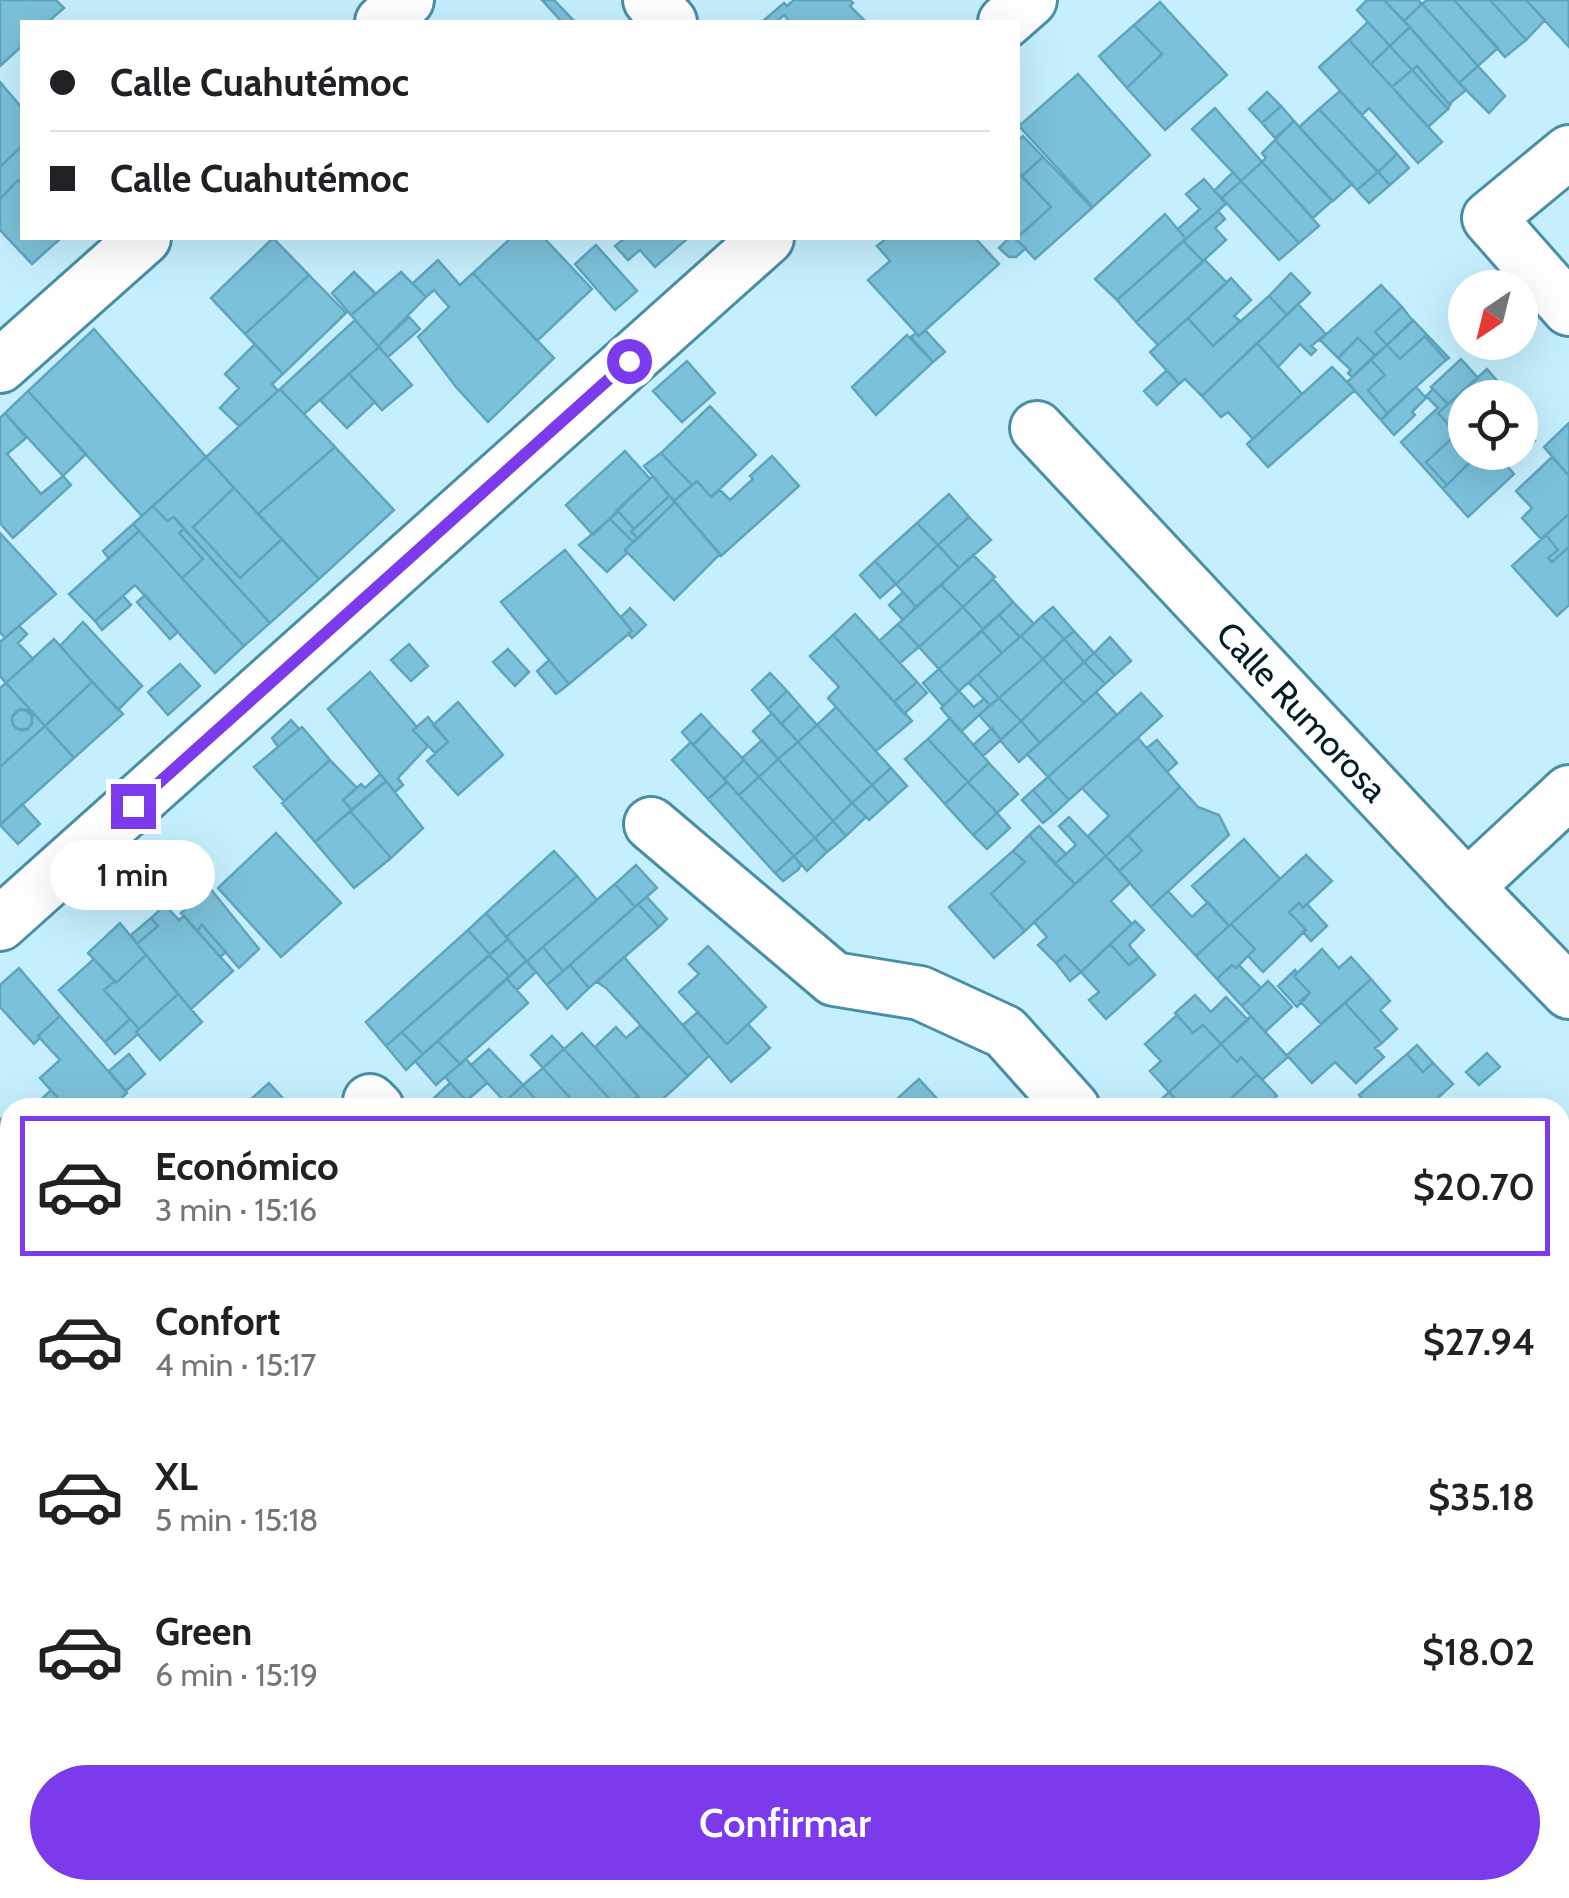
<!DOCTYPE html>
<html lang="es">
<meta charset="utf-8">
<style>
body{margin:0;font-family:Cabin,sans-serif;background:#f6f6f6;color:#202124;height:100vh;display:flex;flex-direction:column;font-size:38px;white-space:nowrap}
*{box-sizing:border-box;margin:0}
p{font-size:32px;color:#757577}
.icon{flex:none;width:55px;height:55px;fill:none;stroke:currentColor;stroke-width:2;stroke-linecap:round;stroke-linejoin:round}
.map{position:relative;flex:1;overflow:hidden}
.side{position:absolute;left:0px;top:1098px;width:1570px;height:802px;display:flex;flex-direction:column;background:#fff;border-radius:30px 30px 0 0;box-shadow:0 10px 40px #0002}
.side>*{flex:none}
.hud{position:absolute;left:20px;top:20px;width:1000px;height:220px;border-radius:0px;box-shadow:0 10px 40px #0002;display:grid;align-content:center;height:220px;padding:0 30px;background:#fff}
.needle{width:65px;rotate:215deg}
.buttons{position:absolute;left:1448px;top:270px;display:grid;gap:20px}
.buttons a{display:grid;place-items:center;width:90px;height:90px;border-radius:50%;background:#fff;box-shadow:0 10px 40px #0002;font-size:50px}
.end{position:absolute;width:45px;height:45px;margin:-22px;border:12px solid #7c3aed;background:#fff;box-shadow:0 0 0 5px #fff}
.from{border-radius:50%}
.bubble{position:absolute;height:70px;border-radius:35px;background:#fff;box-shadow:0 10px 40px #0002;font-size:32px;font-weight:600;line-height:70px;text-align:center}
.hud b{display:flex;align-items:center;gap:35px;height:95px;font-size:38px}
.hud b+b{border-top:2px solid #e0e0e0}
.hud i{width:25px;height:25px;background:#202124}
ul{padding:18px 0 0;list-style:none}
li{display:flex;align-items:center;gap:30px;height:140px;margin:0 20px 15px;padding:0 10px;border:5px solid transparent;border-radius:0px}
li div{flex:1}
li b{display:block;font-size:38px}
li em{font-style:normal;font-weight:600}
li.active{border-color:#7c3aed}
li>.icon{width:90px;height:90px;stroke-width:1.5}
.primary-button{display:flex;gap:20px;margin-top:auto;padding:20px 30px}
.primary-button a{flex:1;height:115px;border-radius:60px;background:#7c3aed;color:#fff;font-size:40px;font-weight:600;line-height:115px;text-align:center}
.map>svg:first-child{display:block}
.building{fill:#7bc1da;stroke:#5ea4bd;stroke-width:2.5;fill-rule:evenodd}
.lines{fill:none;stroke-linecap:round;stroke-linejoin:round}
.street-casing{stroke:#488ea6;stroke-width:58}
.street{stroke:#fff;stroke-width:52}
.route{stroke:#7c3aed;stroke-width:12}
.labels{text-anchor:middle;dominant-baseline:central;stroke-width:10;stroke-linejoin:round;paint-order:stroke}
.street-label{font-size:35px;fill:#001c26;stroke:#e9f7fc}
</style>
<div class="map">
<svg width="1569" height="1898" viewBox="0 0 1569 1898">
<rect width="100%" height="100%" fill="#c5effe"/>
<path class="building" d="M0 0H56L64 8 48 22H22V46L0 66Z
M542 0H554L575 22H562Z
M794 0H850L853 3 850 6 866 22H786L789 21 784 15 776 22H762L784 3 787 6Z
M1367 0H1384L1410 27 1390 46 1357 10Z
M1384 0H1418L1422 4 1404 21Z
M1427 0H1454L1498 48 1478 66 1422 4Z
M1454 0H1490L1526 40 1505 57Z
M1490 0H1526L1545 20 1526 40Z
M1526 0H1567L1569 2V47Z
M1160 2 1227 75 1165 130 1127 88 1162 54 1134 25Z
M1422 4 1478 66 1459 83 1404 21Z
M1368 22 1390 46 1371 64 1349 40Z
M1134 25 1162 54 1127 88 1099 56Z
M1410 27 1466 90 1449 104 1417 66 1412 70 1390 46Z
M1349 40 1442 142 1418 163 1369 108 1362 115 1319 67Z
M1390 46 1412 70 1392 87 1371 64Z
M1417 66 1449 104 1451 103 1448 109 1412 70Z
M1478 66 1505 96 1489 113 1459 83Z
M1412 70 1448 109 1428 127 1392 87Z
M1078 74 1150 155 1093 207 1019 126Z
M0 82 22 108V146L0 167Z
M1340 91 1397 154 1378 172 1319 109Z
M1267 92 1281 106 1262 123 1249 109Z
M1281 106 1294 121 1275 138 1262 123Z
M1215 108 1262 162 1241 181 1192 129Z
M1319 109 1378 172 1357 190 1299 127Z
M1294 121 1352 184 1333 201 1275 140Z
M1023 136 1043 157 1022 176 1018 173V141Z
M1275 140 1332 201 1313 218 1262 162 1266 158 1262 153Z
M22 146V184L18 180 0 199V167Z
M1397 154 1409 168 1390 185 1378 172Z
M1043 157 1092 208 1035 259 1016 239 1051 207 1022 176Z
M1262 162 1319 226 1299 243 1241 181Z
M1233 172 1241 181 1222 198 1214 191Z
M1378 172 1390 185 1369 203 1357 190Z
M1018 173 1051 207 1018 237Z
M1204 179 1226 204 1186 239 1178 229 1200 209 1186 194Z
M18 180 22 184V238H61L32 264 0 230V199Z
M1241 181 1299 243 1279 260 1222 198Z
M1218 211 1225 219 1215 228 1226 240 1203 261 1183 241Z
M1165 214 1186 239 1117 300 1095 279Z
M273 238 309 275 245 334 211 298Z
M511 238H544L592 289 537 341 473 273Z
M625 238H688L655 267 640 250 628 260 615 246Z
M887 238H975L999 264 919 336 868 280 890 261 877 246Z
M1009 238H1014L1026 248 1016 257H1009L999 248Z
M1183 241 1203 261 1136 322 1117 300Z
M596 245 637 291 615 310 575 264Z
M438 260 460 285 473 273 554 358 488 422 456 387 418 337 449 307 434 290 426 297 413 283Z
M1205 260 1227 283 1158 345 1136 322Z
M354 272 376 294 351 315 332 293Z
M401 272 426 297 378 346 351 315Z
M1291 273 1310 293 1287 315 1269 296Z
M309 275 346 313 283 374 245 334Z
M1231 278 1251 300 1234 316 1240 321 1213 346 1188 318Z
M1381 285 1402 307 1375 332 1387 345 1375 355 1358 338 1338 358 1320 340Z
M1269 296 1287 315 1202 396 1185 379 1179 384 1150 352 1188 318 1213 346Z
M1298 304 1326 334 1311 346 1316 350 1311 355 1300 344 1278 367 1257 343Z
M1402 307 1413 321 1387 345 1375 332Z
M409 317 420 329 388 357 378 346Z
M355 320 379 347 304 414 280 389Z
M1413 320 1449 358 1446 360 1425 336 1400 359 1387 345Z
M94 329 206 457 142 516 28 391Z
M925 330 945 352 933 362 911 337 916 333 919 336Z
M907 335 933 362 876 415 852 387Z
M1425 336 1446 360 1387 413 1368 390 1385 375 1371 360 1387 345 1400 359Z
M1358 338 1375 355 1352 377 1348 373 1351 370 1338 358Z
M1257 343 1302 394 1253 439 1228 412 1221 417 1202 396Z
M255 344 283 374 272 384 278 391 239 426 220 408 239 388 225 374Z
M379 347 412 385 382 410 349 374Z
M1461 359 1478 378 1448 404 1431 387Z
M1371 360 1385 375 1368 390 1387 413 1381 420 1347 382Z
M687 361 715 393 682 422 653 391Z
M1332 367 1355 390 1268 467 1247 444Z
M1487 369 1512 398H1465V452H1480L1447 485 1426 462 1457 434 1438 413Z
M1167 370 1179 384 1157 405 1144 391Z
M349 374 375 402 347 428 320 400Z
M1416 387 1426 398 1412 412 1415 415 1394 435 1381 420Z
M280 389 335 447 258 514 206 457Z
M1433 389 1448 404 1438 413 1457 434 1426 462 1447 485 1443 489 1401 442 1438 408 1426 396Z
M28 391 86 454 63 476 5 413Z
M710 406 756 455 711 497 697 481 692 485 661 453Z
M5 413 26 438 7 454 41 494 63 476 71 485 13 538 0 523V418Z
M1569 423V476L1544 447Z
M1520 425 1535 441 1506 465 1514 474 1468 517 1443 489 1480 452H1520Z
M335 447 394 510 319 579 258 514Z
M625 451 650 479 593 535 566 505Z
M661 453 692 485 674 501 644 466Z
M772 456 799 486 721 556 674 501 697 481 711 497 720 490 730 500 753 479 750 476Z
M206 457 234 488 193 527 240 578 282 539 319 579 270 623 174 517 167 521 153 506Z
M1552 457 1569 476V514L1541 539 1522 518 1532 508 1516 491Z
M653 476 669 496 634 529 617 510Z
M234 488 282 539 240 578 193 527Z
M949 494 969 517 938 545 917 523Z
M669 496 675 502 638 538 631 532Z
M675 502 720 554 674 600 625 550Z
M153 506 167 521 174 517 184 529 179 533 203 559 182 578 133 524Z
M618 511 634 529 631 532 638 538 633 542 610 519Z
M1569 514V547L1552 562 1548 558 1558 550 1546 535Z
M969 517 991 540 959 568 938 545Z
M610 519 633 542 625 550 627 553 607 572 579 545Z
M917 523 938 545 896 584 875 561Z
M133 524 139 531 109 559 103 551Z
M184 529 270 623 244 646 182 578 203 559 179 533Z
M139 531 244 646 215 673 135 585 95 621 69 594Z
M0 533 56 594 5 638 0 632Z
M1546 535 1558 550 1548 558 1552 562 1569 547V605L1557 616 1512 566Z
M938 545 959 568 916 607 896 584Z
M565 550 632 631 569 684 501 602Z
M973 555 995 577 963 607 941 585Z
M875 561 896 584 880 598 860 575Z
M993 579 1013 602 983 629 963 607Z
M941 585 963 607 919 647 898 624Z
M903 592 916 607 903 620 889 605Z
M145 595 178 632 170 639 137 602Z
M123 596 131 605 102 630 95 621Z
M1013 602 1034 624 1020 637 999 615Z
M963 607 983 629 939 669 919 647Z
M1053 607 1074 631 1064 639 1042 616Z
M630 608 646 625 632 638 628 634 632 631 621 617Z
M855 614 917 682 894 702 833 635Z
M999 615 1020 637 1002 653 982 631Z
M1042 616 1064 639 1043 659 1021 636Z
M83 622 142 686 118 710 60 646Z
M898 624 919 647 900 663 879 641Z
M19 626 27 634 18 643 33 659 6 683 0 676V642Z
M982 631 1002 653 959 691 939 669Z
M1074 631 1094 653 1084 662 1064 639Z
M833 635 912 721 876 751 828 698 839 687 810 656Z
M1021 636 1043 659 999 698 978 674Z
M1110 637 1131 661 1115 675 1094 653Z
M54 639 92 682 45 726 6 683Z
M1064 639 1084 662 1063 681 1043 659Z
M409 644 428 666 411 681 391 660Z
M508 649 529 672 515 686 493 662Z
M1094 653 1115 675 1105 684 1084 662Z
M1043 659 1063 681 1021 721 999 698Z
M549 660 569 684 556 694 537 671Z
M1084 662 1105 684 1084 703 1063 681Z
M180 664 200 686 168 715 148 692Z
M939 669 959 691 943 706 923 683Z
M370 672 417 727 413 730 428 746 398 778 403 785 395 792 328 709Z
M770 673 787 691 768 709 752 690Z
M978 674 999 698 990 705 969 683Z
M1063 681 1084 703 1040 743 1021 721Z
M92 682 123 714 74 758 45 726Z
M917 682 927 693 904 714 894 702Z
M6 683 45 726 0 767V688ZM20 709 27 710 32 715V723L28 729H18L13 725 12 717Z
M787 691 800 706 781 724 768 709Z
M959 691 974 707 984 699 990 705 961 732 941 708Z
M1096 692 1117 715 1048 777 1027 754Z
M1141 693 1162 716 1069 800 1048 777Z
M999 698 1021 721 1001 740 979 715Z
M458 702 503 755 458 795 427 761 448 742 433 725Z
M800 706 817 725 798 742 781 724Z
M836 707 891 768 872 785 817 725Z
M12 720a10 10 0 1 1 20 0a10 10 0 1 1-20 0Z
M772 713 798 742 778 759 753 731Z
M701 714 712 726 693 745 682 732Z
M428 717 448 742 435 753 413 730Z
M950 718 989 763 968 782 928 739Z
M291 720 299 729 278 747 272 738Z
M1021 721 1040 743 1019 762 1000 740Z
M817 725 872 785 852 803 798 742Z
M45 726 74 758 0 825V767Z
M712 726 744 760 724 779 693 745Z
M302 727 330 760 284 801 254 767Z
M992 728 1001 740 983 756 973 745Z
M1138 738 1180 787 1106 856 1088 836 1109 816 1082 788Z
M928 739 968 782 945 804 905 759Z
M762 740 778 759 759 777 742 758Z
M1157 740 1177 763 1167 772 1147 748Z
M691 742 727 782 708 799 672 760Z
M798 742 852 803 833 821 778 759Z
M778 759 833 821 815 838 759 777Z
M330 760 357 788 343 800 352 810 315 842 282 803Z
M744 760 759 777 739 795 724 779Z
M989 763 1018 794 997 813 968 782Z
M891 768 907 786 888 803 872 785Z
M380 774 386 781 352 810 343 800 361 784 365 788Z
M759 777 815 838 794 856 739 795Z
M1048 777 1069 800 1054 814 1033 790Z
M386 781 423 828 391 858 350 811Z
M727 782 794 856 775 873 708 799Z
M968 782 997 813 973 835 945 804Z
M872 785 888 803 869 820 852 803Z
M1180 787 1198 807 1219 815 1229 835 1151 907 1119 871 1142 851 1128 835Z
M1033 790 1054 814 1043 823 1022 800Z
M852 803 866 817 846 836 833 821Z
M22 804 40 824 18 844 0 825Z
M350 811 391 858 354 888 315 842Z
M997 813 1010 828 987 849 973 835Z
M1069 817 1106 856 1075 884 1055 864 1076 845 1059 826Z
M833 821 846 836 827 852 815 838Z
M1039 826 1066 854 1055 864 1029 835Z
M276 833 341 903 281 957 218 888Z
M1029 835 1075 884 1025 931 991 894 1025 862 1013 851Z
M1128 835 1142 851 1119 871 1106 856Z
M815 838 827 852 807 871 794 856Z
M1244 839 1280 879 1229 926 1192 886Z
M554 851 577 876 506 937 486 913Z
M1013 851 1025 862 991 894 1025 931 994 958 949 907Z
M1306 855 1332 881 1303 908 1299 903 1289 912 1306 930 1263 972 1248 956 1255 949 1231 924Z
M794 856 801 865 798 870 783 881 775 873Z
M1106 856 1130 883 1111 901 1132 924 1081 972 1065 955 1056 963 1038 945 1047 937 1034 922Z
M636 865 657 888 635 907 615 884Z
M577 876 597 900 527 961 506 937Z
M615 884 635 907 563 971 543 947Z
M209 887 259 949 239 968 202 925 197 931 181 913Z
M1168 891 1192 917 1208 902 1229 926 1196 956 1151 907Z
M647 897 667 919 659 927 638 904Z
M1299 903 1303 908 1307 904 1327 926 1311 941 1303 932 1306 930 1289 912Z
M638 904 659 927 589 988 570 965Z
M165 905 179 920 184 916 233 971 191 1009 137 944 158 926 151 918Z
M486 913 508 939 490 955 468 930Z
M151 918 158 926 137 944 131 935Z
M1135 921 1144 930 1129 945 1139 957 1129 965 1110 944Z
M120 923 146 955 116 983 88 953Z
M1231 924 1255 949 1236 968 1232 965 1217 979 1196 956Z
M202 925 226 952 220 957 197 931Z
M468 930 490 955 386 1046 366 1022Z
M508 939 526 961 509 976 489 955Z
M1110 944 1129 965 1139 957 1155 975 1106 1019 1089 1000 1099 992 1081 972Z
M708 946 766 1007 727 1044 679 992 699 974 689 964Z
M543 947 563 971 547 985 527 961Z
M1322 949 1339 968 1351 957 1371 979 1321 1024 1300 1001 1310 993 1294 976Z
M146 955 178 994 139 1029 104 990 115 981 116 983Z
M489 955 509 976 423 1054 402 1032Z
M1065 955 1081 972 1070 981 1056 963Z
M624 957 709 1056 688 1076 606 988 597 982Z
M94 959 115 981 104 990 130 1019 105 1042 59 990Z
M526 961 536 972 517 990 507 979Z
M570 965 589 988 567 1009 547 985Z
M1232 965 1236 968 1239 965 1261 988 1242 1006 1217 979Z
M19 968 60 1016 38 1036 40 1038 34 1044 0 1007V985Z
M1295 970 1297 973 1294 976 1310 993 1297 1007 1278 986Z
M507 979 528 1003 460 1064 438 1041Z
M1371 979 1390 1001 1380 1010 1397 1029 1382 1043 1345 1003Z
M1268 981 1292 1007 1265 1032 1242 1006Z
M178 994 202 1022 160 1060 136 1032Z
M1195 995 1211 1012 1226 997 1248 1020 1221 1044 1203 1025 1193 1033 1175 1013Z
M1345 1003 1382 1043 1375 1048 1384 1057 1356 1083 1335 1062 1312 1083 1287 1055Z
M698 1012 727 1044 748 1024 770 1048 731 1082 683 1025Z
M1177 1015 1193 1033 1203 1025 1221 1044 1169 1092 1150 1071 1161 1061 1145 1044Z
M60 1016 127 1093 111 1108H67L40 1078 60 1060 38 1036Z
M1251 1016 1288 1057 1262 1080 1241 1057 1237 1062 1221 1044Z
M130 1019 139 1029 136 1032 138 1034 115 1054 105 1042Z
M640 1026 688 1076 653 1108H648L595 1047 616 1027 626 1038Z
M402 1032 423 1054 406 1070 386 1046Z
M582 1033 638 1096 624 1108H618L564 1049Z
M552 1036 564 1049 543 1068 531 1055Z
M438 1041 460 1064 436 1085 415 1061Z
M1221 1044 1237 1062 1241 1057 1257 1074 1221 1108H1184L1169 1092Z
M1417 1045 1433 1063 1423 1072 1407 1054Z
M489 1049 523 1085 505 1102 471 1065Z
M564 1049 618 1108H579L543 1068Z
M1487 1053 1500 1067 1479 1085 1466 1072Z
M129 1054 145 1074 126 1091 109 1071Z
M1407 1054 1423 1072 1433 1063 1453 1084 1427 1108H1369L1359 1095Z
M466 1059 487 1083 466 1101 445 1077Z
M543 1068 579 1108H543L523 1085Z
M1257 1074 1277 1096 1263 1108H1221Z
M919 1079 942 1104 946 1101 953 1108H887Z
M269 1083 291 1107 241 1108Z
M450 1083 465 1099 458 1108H440L433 1099Z
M523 1085 543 1108H510L505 1102Z
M51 1090 67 1108H32Z
M1169 1092 1184 1108H1152Z
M10 1111V1203L0 1212V1120Z
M1560 1134 1569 1143V1163L1560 1171Z
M1560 1211 1565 1216 1569 1212V1251L1560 1259Z
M1569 1251V1289L1563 1295 1560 1292V1259Z
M1560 1356 1569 1366V1400L1564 1404 1560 1400Z
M1560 1400 1569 1407V1430L1560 1438Z
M10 1419V1463L0 1472V1428Z
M1569 1430V1516L1560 1524V1438Z
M10 1463V1503L0 1511V1472Z
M10 1503V1570L0 1579V1511Z
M1569 1516V1558L1560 1548V1524Z
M1560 1548 1569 1558V1582L1563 1587 1560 1584Z
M0 1597 10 1608V1647L0 1636Z
M1560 1754 1569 1763V1800L1560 1808Z
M1569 1813V1851L1560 1859V1822Z
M1569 1851V1894L1564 1898H1523L1521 1895 1526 1890H1560V1859Z
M214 1890H265L256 1898H221Z
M299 1890H323L330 1898H290Z
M323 1890H363L370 1898H330Z
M423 1890H482L473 1898H431Z
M485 1890H558L550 1898H493Z
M823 1890H898L889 1898H817Z
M997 1890H1043L1034 1898H989Z
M1043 1890H1143L1134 1898H1034Z
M1327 1890H1368L1359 1898H1321L1328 1892Z
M1426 1890H1470L1461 1898H1434Z"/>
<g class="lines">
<defs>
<g id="street">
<path d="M650 0 670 22"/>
<path d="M382 22 407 0"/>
<path d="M1005 22 1030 0"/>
<path d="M1569 152 1489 218 1569 309"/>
<path d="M0 366 144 238"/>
<path id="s1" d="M1037 428 1467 887 1569 992"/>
<path d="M651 824 834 979 920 993 1005 1032 1073 1108"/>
<path d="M1467 887 1569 792"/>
<path d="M0 924 767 238"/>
<path d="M370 1101 377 1108"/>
<path d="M1560 1649 1569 1659"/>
<path d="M0 1860 10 1862"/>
<path d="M113 1890 134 1898"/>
<path d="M702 1890 709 1898"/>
<path d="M1233 1890 1240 1898"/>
</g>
</defs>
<use href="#street" class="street-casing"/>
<use href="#street" class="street"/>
</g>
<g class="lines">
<path class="route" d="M133 806 629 361"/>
</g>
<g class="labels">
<g class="street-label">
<text stroke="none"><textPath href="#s1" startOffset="388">Calle Rumorosa</textPath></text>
</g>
</g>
</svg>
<div class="buttons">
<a><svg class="needle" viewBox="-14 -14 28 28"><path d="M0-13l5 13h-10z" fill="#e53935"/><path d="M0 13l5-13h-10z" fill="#757577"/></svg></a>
<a><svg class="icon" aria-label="locate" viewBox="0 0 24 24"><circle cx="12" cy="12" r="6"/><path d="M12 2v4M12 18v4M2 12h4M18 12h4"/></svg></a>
</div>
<i class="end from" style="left:629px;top:361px"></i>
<i class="end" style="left:133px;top:806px"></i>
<div class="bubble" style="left:50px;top:840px;width:165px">1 min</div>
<div class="hud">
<b><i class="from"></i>Calle Cuahutémoc</b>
<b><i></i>Calle Cuahutémoc</b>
</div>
<section class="side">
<ul>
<li class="active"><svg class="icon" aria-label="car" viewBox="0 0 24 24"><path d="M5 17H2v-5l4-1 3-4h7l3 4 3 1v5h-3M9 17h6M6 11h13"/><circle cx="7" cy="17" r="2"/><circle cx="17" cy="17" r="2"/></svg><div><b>Económico</b><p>3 min · 15:16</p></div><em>$20.70</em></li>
<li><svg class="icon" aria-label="car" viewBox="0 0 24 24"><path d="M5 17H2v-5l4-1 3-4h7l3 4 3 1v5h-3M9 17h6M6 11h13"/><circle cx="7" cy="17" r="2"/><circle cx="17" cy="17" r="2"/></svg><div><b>Confort</b><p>4 min · 15:17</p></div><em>$27.94</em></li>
<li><svg class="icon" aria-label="car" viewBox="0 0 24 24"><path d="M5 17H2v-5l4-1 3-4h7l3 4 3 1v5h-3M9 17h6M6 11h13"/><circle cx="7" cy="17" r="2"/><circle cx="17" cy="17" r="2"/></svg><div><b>XL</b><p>5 min · 15:18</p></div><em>$35.18</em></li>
<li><svg class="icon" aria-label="car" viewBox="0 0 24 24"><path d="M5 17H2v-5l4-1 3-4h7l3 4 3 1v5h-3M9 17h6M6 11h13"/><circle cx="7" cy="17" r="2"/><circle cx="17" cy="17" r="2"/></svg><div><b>Green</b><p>6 min · 15:19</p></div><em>$18.02</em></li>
</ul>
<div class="primary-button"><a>Confirmar</a></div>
</section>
</div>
